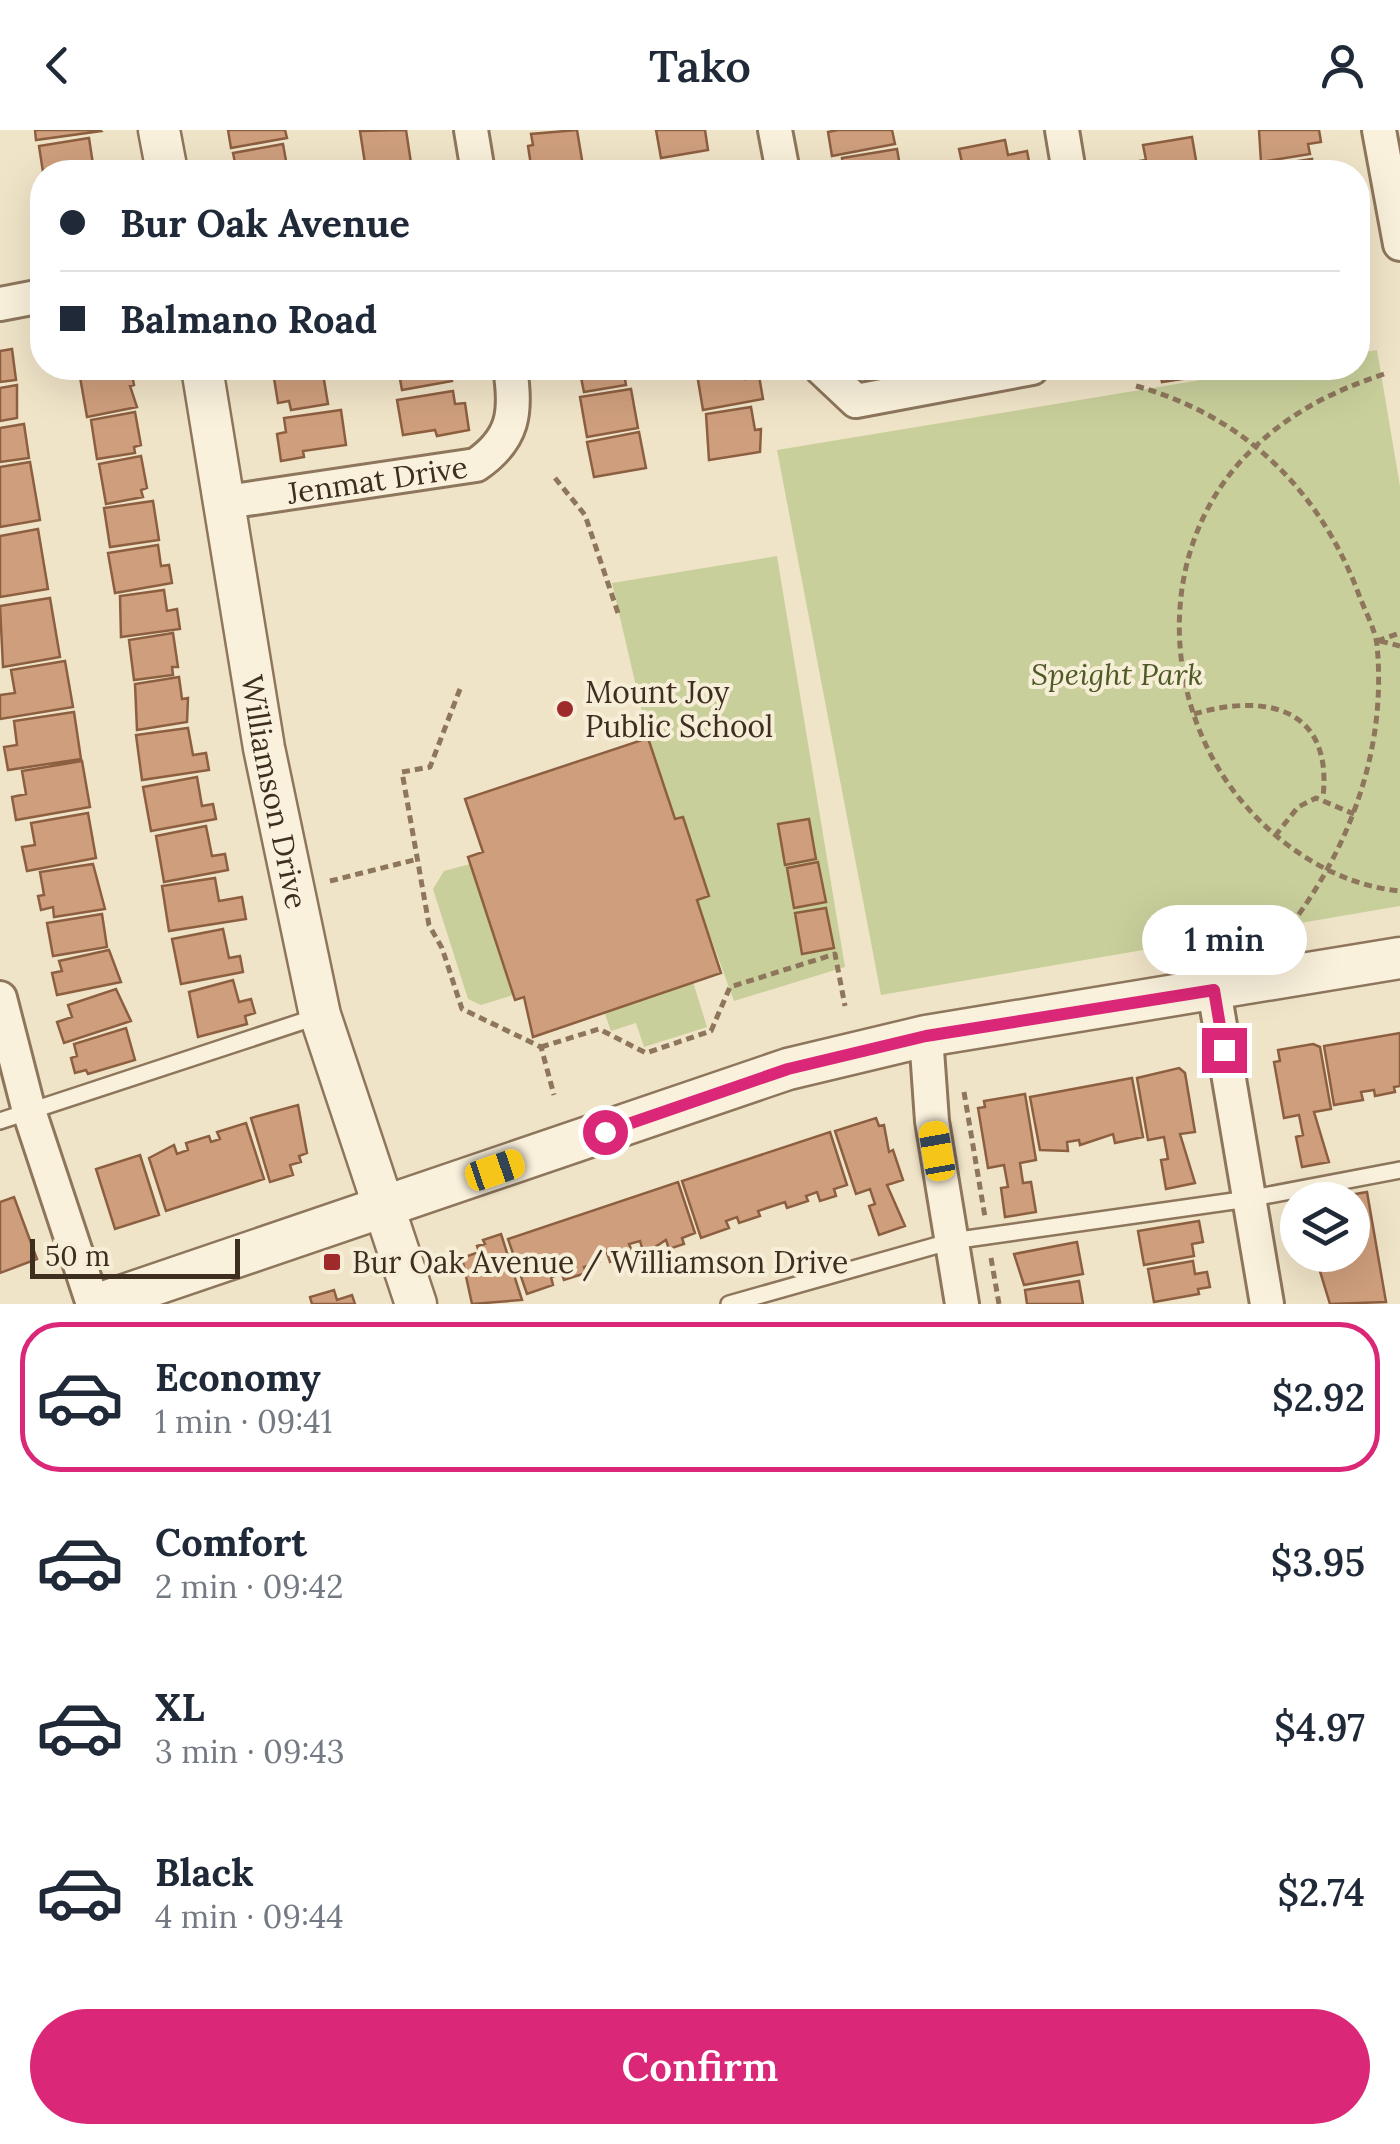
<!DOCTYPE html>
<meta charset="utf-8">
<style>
body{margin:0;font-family:Lora,serif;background:#f6f6f7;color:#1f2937;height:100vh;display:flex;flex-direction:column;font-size:38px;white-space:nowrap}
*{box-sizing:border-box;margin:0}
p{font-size:32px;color:#747a83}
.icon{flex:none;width:55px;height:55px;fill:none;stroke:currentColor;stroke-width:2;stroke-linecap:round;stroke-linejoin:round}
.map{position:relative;height:1174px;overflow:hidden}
.drawer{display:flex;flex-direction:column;background:#fff;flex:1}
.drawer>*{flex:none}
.hud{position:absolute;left:30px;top:30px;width:1340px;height:220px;border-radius:40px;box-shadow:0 10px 40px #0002;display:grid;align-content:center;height:220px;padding:0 30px;background:#fff}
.controls{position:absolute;left:1280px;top:1052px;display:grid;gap:20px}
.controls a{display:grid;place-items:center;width:90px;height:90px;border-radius:50%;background:#fff;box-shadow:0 10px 40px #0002;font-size:50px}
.scale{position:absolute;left:30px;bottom:25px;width:210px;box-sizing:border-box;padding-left:10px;border:5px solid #3d2e20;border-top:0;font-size:28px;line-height:35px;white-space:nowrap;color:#3d2e20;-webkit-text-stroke:8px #f7eed8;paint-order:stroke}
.end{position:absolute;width:45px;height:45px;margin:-22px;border:12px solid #db2777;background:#fff;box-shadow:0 0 0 5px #fff}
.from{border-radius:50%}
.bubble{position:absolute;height:70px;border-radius:35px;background:#fff;box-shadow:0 10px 40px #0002;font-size:32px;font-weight:600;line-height:70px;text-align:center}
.car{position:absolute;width:30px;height:60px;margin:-30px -15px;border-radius:12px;box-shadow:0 0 8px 2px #0007;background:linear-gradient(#f5c518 24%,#345 0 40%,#f5c518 0 76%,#345 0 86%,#f5c518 0)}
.hud b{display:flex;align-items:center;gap:35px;height:95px;font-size:38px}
.hud b+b{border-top:2px solid #e0e1e3}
.hud i{width:25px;height:25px;background:#1f2937}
ul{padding:18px 0 0;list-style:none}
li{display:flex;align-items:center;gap:30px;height:150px;margin:0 20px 15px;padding:0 10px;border:5px solid transparent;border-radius:40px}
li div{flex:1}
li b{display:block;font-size:38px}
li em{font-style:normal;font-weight:600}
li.active{border-color:#db2777}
li>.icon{width:90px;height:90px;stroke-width:1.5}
.cta{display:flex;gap:20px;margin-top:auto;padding:20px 30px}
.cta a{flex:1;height:115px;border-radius:60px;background:#db2777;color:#fff;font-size:40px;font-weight:600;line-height:115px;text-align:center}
header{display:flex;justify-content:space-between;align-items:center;height:130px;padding:0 30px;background:#fff;font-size:45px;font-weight:600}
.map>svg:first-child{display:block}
.green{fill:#c9cf9b}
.building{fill:#cf9f7d;stroke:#8d5f41;stroke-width:2.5}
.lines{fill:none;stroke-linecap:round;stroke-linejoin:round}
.service-casing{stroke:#8d765c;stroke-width:20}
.minor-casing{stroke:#8d765c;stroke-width:38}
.tertiary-casing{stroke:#8d765c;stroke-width:45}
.path{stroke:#8d765c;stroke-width:5;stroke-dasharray:8 5;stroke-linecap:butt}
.service{stroke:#faf1dc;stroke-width:15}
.minor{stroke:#faf1dc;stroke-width:32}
.tertiary{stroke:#faf1dc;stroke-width:40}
.route{stroke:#db2777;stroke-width:12}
.poi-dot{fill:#9e2a2b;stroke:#f7eed8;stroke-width:4}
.labels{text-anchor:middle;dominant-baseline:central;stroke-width:8;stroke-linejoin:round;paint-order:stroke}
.street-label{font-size:30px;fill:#3d2e20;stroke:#f7eed8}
.park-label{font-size:30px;font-style:italic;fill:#4d5a26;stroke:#f7eed8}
.poi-label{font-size:30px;fill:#3d2e20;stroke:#f7eed8;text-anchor:start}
</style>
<header><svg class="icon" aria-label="back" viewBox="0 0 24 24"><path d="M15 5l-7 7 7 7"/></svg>Tako<svg class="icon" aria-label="person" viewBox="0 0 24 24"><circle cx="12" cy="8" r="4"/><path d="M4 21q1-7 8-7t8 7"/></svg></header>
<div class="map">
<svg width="1400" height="1174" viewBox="0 0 1400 1174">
<rect width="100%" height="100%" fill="#f0e4c8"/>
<path class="green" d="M1377 220 1400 356V776L881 865 777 320 1273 238H1358V223Z
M777 426 845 837 734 871 697 770 648 608 612 453Z
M470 734 513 865 481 875 468 869 433 759 444 741Z
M693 852 707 897 644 917 636 893 611 901 605 884 611 879Z"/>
<path class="building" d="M35 0H100L101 1 36 10Z
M228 0H285L287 8 231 18Z
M406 0 411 33 366 40 360 1Z
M577 0 583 36 532 42 528 16 533 15 531 4Z
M656 0H705L708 20 661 28Z
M838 0H892L895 14 832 26 828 2Z
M1259 0H1319L1321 12 1308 14 1310 24 1261 32Z
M1192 7 1198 42H1127L1126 33 1146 30 1143 15Z
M89 8 94 41 106 42H43L39 16Z
M1005 10 1008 25 1027 21 1031 42H964L959 19Z
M283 14 288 42H237L233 23Z
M897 19 901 42H844L842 28Z
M1312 29 1314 42H1260L1259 37Z
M709 34 710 42H663Z
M12 219 16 250 0 252V221Z
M131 238 134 255 130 256 137 277 87 287 80 247Z
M297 238H322L328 274 291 280 289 271 278 273 273 242Z
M398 238H449L452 251 402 260Z
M579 238H623L626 255 584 262Z
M743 238 745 249 759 246 763 269 703 280 697 244Z
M1160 238H1234L1235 241 1162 252Z
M17 255V288L0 291V258Z
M631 259 638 298 587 307 580 267Z
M453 261 455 274 465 273 469 300 437 306 435 300 403 305 397 270Z
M751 277 755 300 761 299 760 322 709 330 706 284Z
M341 280 346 315 303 321 304 327 281 331 277 304 286 302 284 288Z
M135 282 141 315 134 317 135 323 97 329 91 290Z
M24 294 29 328 0 332V298Z
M639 302 646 338 594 347 587 312Z
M141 326 147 358 141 360 143 367 106 374 99 334Z
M30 332 40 390 0 397V337Z
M153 371 159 410 110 417 104 378Z
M38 399 48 459 0 467V406Z
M158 415 161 436 169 435 172 453 115 463 108 423Z
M164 460 167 481 177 479 180 499 121 507 120 466Z
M50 468 60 527 3 537 0 476Z
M173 503 178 537H172L173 545 134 550 129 510Z
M65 531 73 577 0 589V565L15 563 11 540Z
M179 547 182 569 188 568 187 592 137 600 135 554Z
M74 582 81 629 8 640 4 617 17 615 14 591Z
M188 598 193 625 206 623 209 640 142 650 136 605Z
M648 608 675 689 683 687 709 766 697 770 721 843 533 907 524 867 515 870 468 727 483 722 465 669Z
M82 631 90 677 16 690 12 667 26 664 22 641Z
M197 647 202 676 213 674 216 689 151 701 143 657Z
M88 683 96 728 27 741 22 717 35 715 31 693Z
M809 689 816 729 785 735 778 694Z
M206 696 212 726 225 724 228 740 164 752 156 706Z
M818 732 826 772 794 778 787 738Z
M93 734 105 779 54 787 53 777 41 780 38 766 44 765 40 742Z
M215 748 219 771 242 767 246 789 169 801 162 756Z
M826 778 834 818 802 824 795 783Z
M102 784 107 817 53 826 47 793Z
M223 799 229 828 240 826 243 842 181 854 172 809Z
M109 820 121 852 57 865 52 843 62 841 59 831Z
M233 850 239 872 251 869 255 883 245 886 247 894 198 907 189 862Z
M116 859 131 891 64 913 57 892 72 887 68 875Z
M126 898 135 930 88 944 86 940 75 943 71 928 77 926 74 914Z
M1400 903V956L1394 957 1395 962 1375 966 1374 960 1361 962 1363 970 1334 975 1324 916Z
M1313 914 1320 917 1331 979 1314 982 1329 1032 1302 1037 1296 1007 1303 1005 1299 985 1284 988 1274 932 1280 931 1278 920Z
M1179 938 1185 943 1195 1002 1180 1004 1195 1053 1166 1059 1161 1030 1168 1029 1164 1007 1148 1010 1137 948Z
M1132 948 1143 1007 1115 1013 1113 1004 1080 1015 1079 1010 1067 1012 1068 1021 1040 1020 1030 967Z
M1025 964 1036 1030 1020 1033 1023 1053 1031 1052 1036 1082 1005 1087 1001 1058 1008 1057 1004 1035 988 1038 978 978 985 977 984 971Z
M298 975 307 1023 299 1026 301 1032 290 1035 293 1045 270 1052 251 988Z
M876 988 879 996 884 995 889 1022 893 1020 903 1050 887 1055 905 1096 879 1105 869 1076 875 1074 870 1059 856 1064 835 1001Z
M246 993 264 1049 166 1081 149 1028 174 1015 177 1024 188 1020 186 1013 209 1006 211 1012 220 1009 217 1002Z
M830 1002 847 1055 834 1059 836 1066 820 1071 817 1062 806 1066 808 1071 787 1078 785 1072 758 1081 760 1086 739 1093 737 1087 726 1091 729 1098 701 1108 682 1051Z
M140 1025 159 1085 115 1099 96 1039Z
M678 1052 695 1103 682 1108 684 1114 669 1119 666 1110 644 1124 640 1111 629 1114 633 1124 610 1132 606 1120 596 1123 599 1132 584 1137 586 1143 564 1150 562 1144 551 1147 553 1155 527 1164 508 1109Z
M1367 1062 1386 1172 1330 1174 1315 1125H1352V1070H1321Z
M14 1067 37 1129 0 1143V1072Z
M1199 1091 1203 1112 1192 1114 1194 1126 1144 1135 1138 1101Z
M501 1104 522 1170 472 1174 462 1128 479 1122 477 1116 485 1114 483 1110Z
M1077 1112 1083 1144 1024 1155 1014 1124Z
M1193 1131 1195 1144 1207 1142 1210 1157 1198 1159 1199 1164 1154 1172 1148 1139Z
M1079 1151 1083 1174H1027L1025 1160Z
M334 1160 337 1170 352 1165 355 1174H312L310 1167Z"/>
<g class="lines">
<defs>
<path id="service" d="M0 991 319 886
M729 1174 952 1111 1248 1069 1400 1040"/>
<g id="minor">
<path d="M471 0 478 42"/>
<path d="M775 0 783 42"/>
<path d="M1062 0 1069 42"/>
<path d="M1379 0 1400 114"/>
<path d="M0 174 42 166"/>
<path d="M821 238 856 271 1032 238"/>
<path id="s1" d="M227 372 476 335C514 309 517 282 510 238"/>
<path d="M1214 860 1267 1174"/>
<path d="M0 868 29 981 93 1174"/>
<path d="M926 906 932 991 962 1174"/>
</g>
<g id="tertiary">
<path d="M159 0 167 42"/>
<path id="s2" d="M202 238 264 618 320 885 416 1174"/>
<path d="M98 1174 788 939 926 906 1400 828"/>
</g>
</defs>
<use href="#service" class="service-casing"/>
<use href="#minor" class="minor-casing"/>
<use href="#tertiary" class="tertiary-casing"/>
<path class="path" d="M1384 244C1336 260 1295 280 1258 314 1148 413 1158 591 1259 690 1297 728 1347 756 1400 761
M1136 256C1244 286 1320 360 1359 465 1365 481 1375 499 1377 515 1387 619 1350 718 1288 799
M555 348 585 385 619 486
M1377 511 1400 503
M1380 511 1400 516
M460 559 430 637 402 642 429 795 442 818 462 879 541 917 554 965
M1194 584C1265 563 1333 577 1323 667
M1275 706 1298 677 1316 668 1354 684
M330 751 418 729
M541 917 599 899 646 923 711 901 730 857 835 824 845 876
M964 962 985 1087
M991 1128 999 1174"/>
<use href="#service" class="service"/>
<use href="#minor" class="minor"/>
<use href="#tertiary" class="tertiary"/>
</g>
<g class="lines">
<path class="route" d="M605 1002 788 939 926 906 1214 860 1224 920"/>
</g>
<g class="poi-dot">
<circle cx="565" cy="579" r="10"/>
<rect x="322" y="1122" width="20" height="20" rx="5"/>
</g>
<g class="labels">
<g class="street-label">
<text stroke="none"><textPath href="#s1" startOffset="152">Jenmat Drive</textPath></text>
<text stroke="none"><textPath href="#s2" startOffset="430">Williamson Drive</textPath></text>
</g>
<g class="park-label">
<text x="1117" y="544">Speight Park</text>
</g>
<g class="poi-label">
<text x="585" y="562">Mount Joy<tspan x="585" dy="34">Public School</tspan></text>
<text x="352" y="1132">Bur Oak Avenue / Williamson Drive</text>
</g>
</g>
</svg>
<div class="controls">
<a><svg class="icon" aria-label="layers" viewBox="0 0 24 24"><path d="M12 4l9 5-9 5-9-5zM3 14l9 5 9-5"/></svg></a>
</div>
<div class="scale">50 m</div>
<i class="end from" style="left:605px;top:1002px"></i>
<i class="end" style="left:1224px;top:920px"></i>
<div class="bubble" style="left:1142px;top:775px;width:165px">1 min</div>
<i class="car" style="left:937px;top:1021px;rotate:350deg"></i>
<i class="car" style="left:495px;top:1040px;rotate:71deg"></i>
<div class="hud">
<b><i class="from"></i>Bur Oak Avenue</b>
<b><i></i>Balmano Road</b>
</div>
</div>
<section class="drawer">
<ul>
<li class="active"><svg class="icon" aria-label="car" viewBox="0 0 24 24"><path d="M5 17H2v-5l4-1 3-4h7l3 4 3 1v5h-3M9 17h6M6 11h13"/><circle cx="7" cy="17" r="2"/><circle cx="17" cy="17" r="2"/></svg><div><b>Economy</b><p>1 min · 09:41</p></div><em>$2.92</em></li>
<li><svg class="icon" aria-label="car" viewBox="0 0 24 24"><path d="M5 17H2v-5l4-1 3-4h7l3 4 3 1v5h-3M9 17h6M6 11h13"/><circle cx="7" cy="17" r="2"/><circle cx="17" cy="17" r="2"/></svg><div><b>Comfort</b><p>2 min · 09:42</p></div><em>$3.95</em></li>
<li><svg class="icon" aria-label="car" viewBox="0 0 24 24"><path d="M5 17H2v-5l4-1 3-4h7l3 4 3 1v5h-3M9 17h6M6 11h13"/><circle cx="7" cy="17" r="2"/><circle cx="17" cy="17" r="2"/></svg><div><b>XL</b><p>3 min · 09:43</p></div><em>$4.97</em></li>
<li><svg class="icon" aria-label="car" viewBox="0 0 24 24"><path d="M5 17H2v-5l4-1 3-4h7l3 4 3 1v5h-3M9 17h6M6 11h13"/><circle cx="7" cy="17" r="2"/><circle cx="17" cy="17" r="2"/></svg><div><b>Black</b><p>4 min · 09:44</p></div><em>$2.74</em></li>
</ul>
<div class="cta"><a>Confirm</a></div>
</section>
